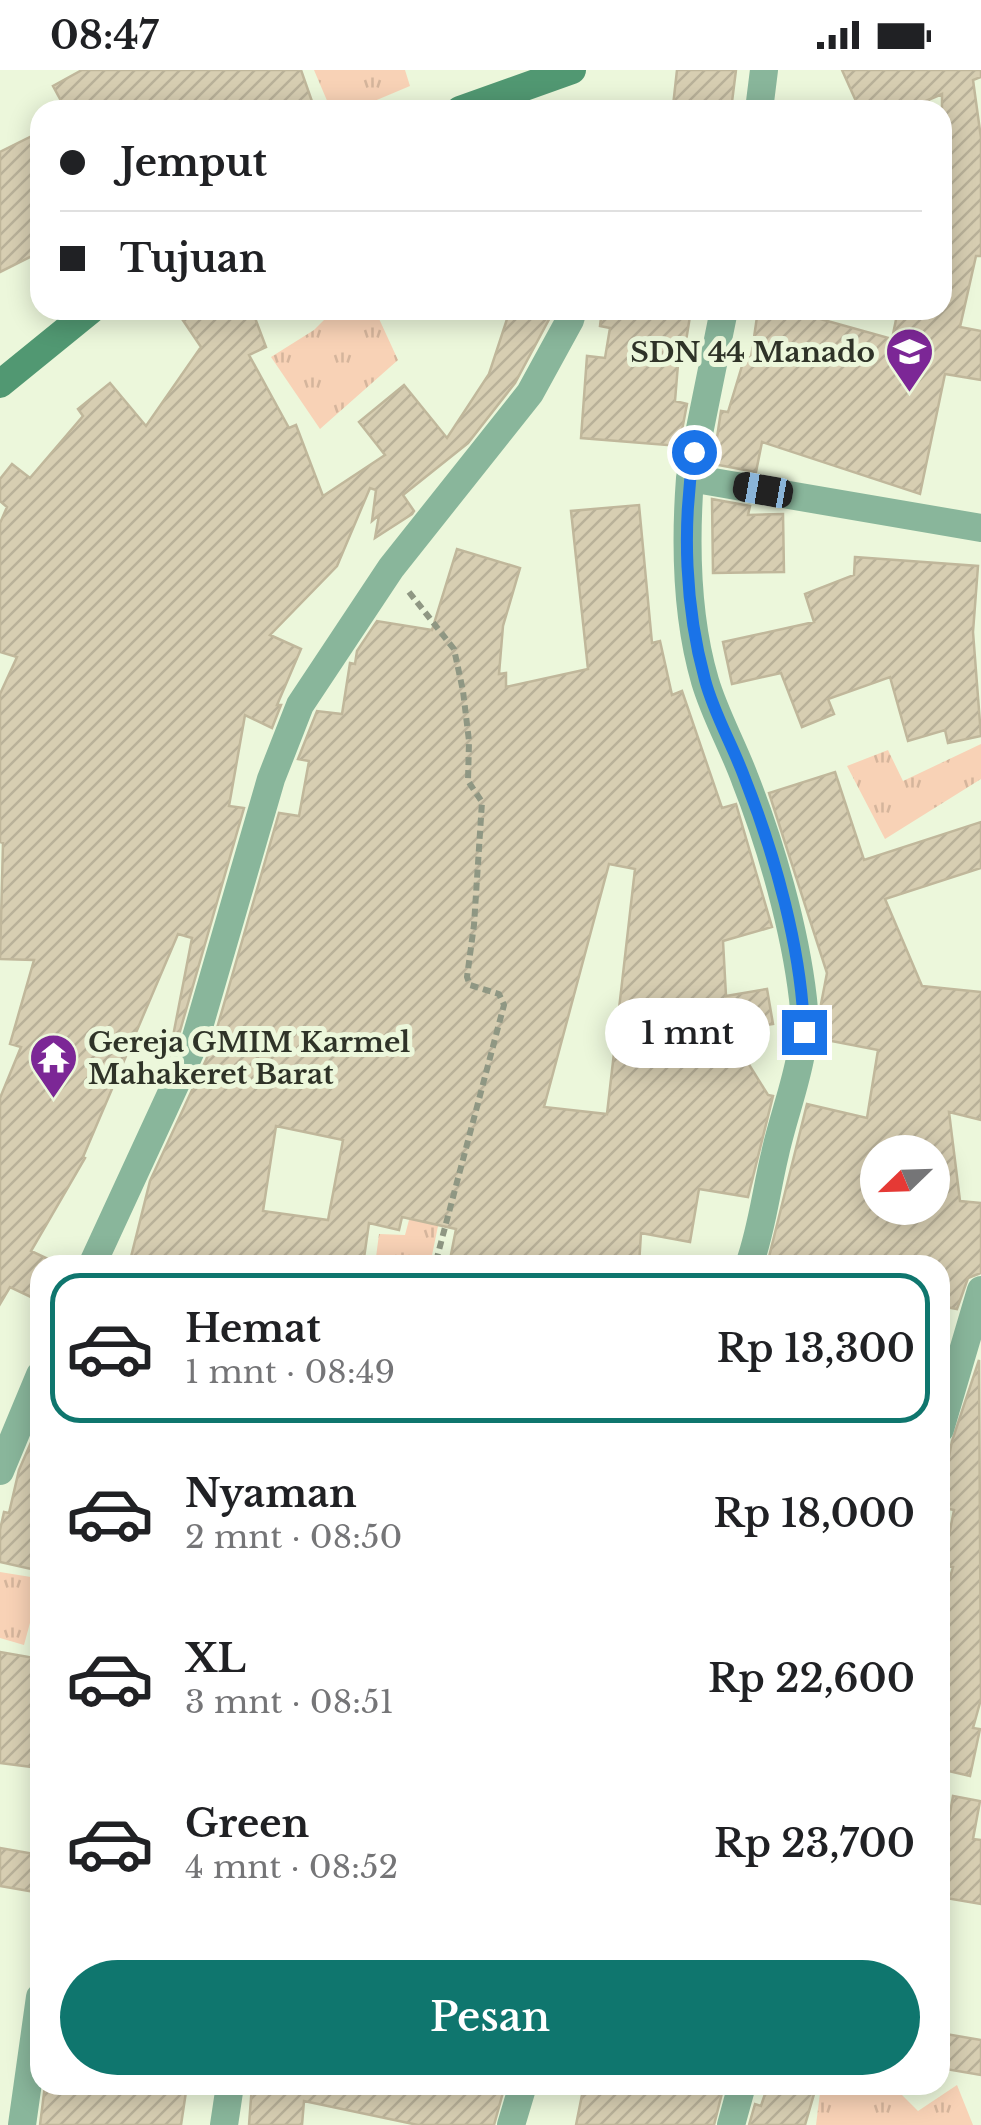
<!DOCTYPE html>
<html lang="id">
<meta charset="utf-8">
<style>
body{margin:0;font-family:"Libre Baskerville",serif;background:#f2f2f2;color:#202124;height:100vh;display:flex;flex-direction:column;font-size:38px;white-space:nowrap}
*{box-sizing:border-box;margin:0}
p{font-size:32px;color:#757577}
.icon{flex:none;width:55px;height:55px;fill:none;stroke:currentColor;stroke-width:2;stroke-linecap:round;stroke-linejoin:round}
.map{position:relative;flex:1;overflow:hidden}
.drawer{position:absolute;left:30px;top:1185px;width:920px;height:840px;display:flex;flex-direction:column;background:#fff;border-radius:30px;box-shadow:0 5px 25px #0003}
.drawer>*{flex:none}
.banner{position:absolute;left:30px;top:30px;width:922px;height:220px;border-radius:30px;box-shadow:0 5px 25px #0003;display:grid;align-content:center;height:220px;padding:0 30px;background:#fff}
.needle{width:65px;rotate:247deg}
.tools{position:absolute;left:860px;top:1065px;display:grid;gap:20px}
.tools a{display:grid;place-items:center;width:90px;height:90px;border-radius:50%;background:#fff;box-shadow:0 5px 25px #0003;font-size:50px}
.end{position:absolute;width:45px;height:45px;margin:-22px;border:12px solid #1a73e8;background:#fff;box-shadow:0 0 0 5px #fff}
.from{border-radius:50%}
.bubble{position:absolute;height:70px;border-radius:35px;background:#fff;box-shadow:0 5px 25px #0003;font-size:32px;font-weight:600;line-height:70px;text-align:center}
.car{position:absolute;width:30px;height:60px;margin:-30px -15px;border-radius:12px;box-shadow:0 0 8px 2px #0007;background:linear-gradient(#222 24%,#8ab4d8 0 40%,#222 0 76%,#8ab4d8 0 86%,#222 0)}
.banner b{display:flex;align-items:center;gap:35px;height:95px;font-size:38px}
.banner b+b{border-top:2px solid #e0e0e0}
.banner i{width:25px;height:25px;background:#202124}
ul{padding:18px 0 0;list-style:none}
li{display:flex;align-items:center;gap:30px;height:150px;margin:0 20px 15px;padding:0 10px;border:5px solid transparent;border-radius:30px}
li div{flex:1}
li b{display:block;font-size:38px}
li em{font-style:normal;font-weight:600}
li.selected{border-color:#0f766e}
li>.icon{width:90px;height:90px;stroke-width:1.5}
.cta{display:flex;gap:20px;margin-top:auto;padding:20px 30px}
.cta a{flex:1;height:115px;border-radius:60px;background:#0f766e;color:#fff;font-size:40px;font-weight:600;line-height:115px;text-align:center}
.status{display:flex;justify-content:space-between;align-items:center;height:70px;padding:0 50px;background:#fff;direction:ltr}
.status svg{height:28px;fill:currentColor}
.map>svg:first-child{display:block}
.grass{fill:url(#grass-tufts)}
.building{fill:url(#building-hatch);stroke:#c0b79b;stroke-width:2.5;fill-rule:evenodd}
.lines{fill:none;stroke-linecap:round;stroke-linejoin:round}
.path{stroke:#8f9783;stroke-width:6;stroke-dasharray:8 5;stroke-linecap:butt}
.minor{stroke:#89b69b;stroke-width:28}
.secondary{stroke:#519872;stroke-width:28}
.route{stroke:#1a73e8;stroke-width:12}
.labels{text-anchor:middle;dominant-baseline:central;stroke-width:10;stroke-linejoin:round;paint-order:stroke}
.poi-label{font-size:28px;font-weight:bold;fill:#2f3328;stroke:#ecf7db;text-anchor:end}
</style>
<div class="status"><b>08:47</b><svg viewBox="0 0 49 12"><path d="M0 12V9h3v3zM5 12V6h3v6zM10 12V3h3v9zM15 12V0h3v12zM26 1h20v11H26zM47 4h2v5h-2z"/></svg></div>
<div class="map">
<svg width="981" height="2055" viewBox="0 0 981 2055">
<defs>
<pattern id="grass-tufts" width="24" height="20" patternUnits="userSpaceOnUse" patternTransform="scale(2.5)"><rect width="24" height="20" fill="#f8d2b6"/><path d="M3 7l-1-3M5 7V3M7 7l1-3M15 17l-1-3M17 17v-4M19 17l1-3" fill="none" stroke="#d5b59c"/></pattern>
<pattern id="building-hatch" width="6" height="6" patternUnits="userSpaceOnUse" patternTransform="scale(2.5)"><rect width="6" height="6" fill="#d7ceb2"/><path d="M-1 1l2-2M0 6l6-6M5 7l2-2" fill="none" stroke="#b9b199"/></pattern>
</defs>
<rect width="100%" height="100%" fill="#ecf7db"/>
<path class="grass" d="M314 0H405L410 16 353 40H331Z
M334 240H375L398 290 320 359 271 287 314 260Z
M981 674V709L885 769 847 696 888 680 903 711Z
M419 1112 446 1117 430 1195H375L379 1164 405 1165Z
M40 1500V1538H34L24 1575 0 1568V1502L37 1508Z
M821 2015H892L918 2041 957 2015 973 2055H816Z"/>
<path class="building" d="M82 0H301L315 40H66L53 16Z
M677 0H736L731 40 673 36Z
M842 0H981V7L973 10 981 68V186H976L960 257 981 261V310L945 304 920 424 762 372 756 402 713 394 721 341 728 342 745 286 751 288 758 240H788L892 269 898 240H942V24L905 40H860Z
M40 62V182L0 202V82Z
M176 240H252L266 277 249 285 289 358 296 355 323 426 385 385 359 352 404 315 447 368 489 304 510 240H554L515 313 468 373 403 425 414 441 412 444 375 468 379 445 372 451 376 420 370 418 337 496 270 565 301 579 277 635H281L272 658 245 645 229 736 244 738 178 968 169 987 192 868 178 864 83 1087 85 1088 31 1181 48 1189 46 1195H40V1207L31 1227 10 1217 0 1234V1028L21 977 10 974 34 890 0 889 3 773 0 772V624L17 587 0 582V453L7 437 0 431V409L12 394 30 408 83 346 78 339 110 313 146 356 201 277Z
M602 240H691L686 271 680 270 675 331 687 334 679 376 581 368 587 286 605 288 610 258 600 256Z
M712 429 750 436 748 445 783 444 784 502 713 503Z
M639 435 652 573 660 571 672 625 682 621 722 738 736 734 772 857 723 871 726 926 767 919 773 954 728 961 768 1025 773 1026 748 1127 699 1119 690 1172 641 1163 639 1195H449L456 1159 402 1147 399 1160 369 1153 363 1195H129L150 1111 211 979 279 743 299 746 309 691 298 689 317 641 342 644 350 593 355 594 357 581 377 551 432 560 457 479 520 498 503 556 499 604 506 603V617L588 599 571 441ZM609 794 635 799 607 1044 544 1037ZM276 1056 343 1070 328 1150 263 1141Z
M855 487 978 496 973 562 981 666 948 673 945 660 908 671 890 607 828 629 834 644 802 657 781 603 732 614 723 572 814 552 805 524 854 505Z
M835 702 864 790 981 752V798L885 829 922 916 981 922V1050L949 1042 960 1131 981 1133V1203L968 1208 957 1239 940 1236V1195H767L807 1034 867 1048 878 980 821 969V934L827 903 769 723ZM878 1082H932V1138H878Z
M979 1290 981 1629 973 1658 980 1659 970 1706 940 1699V1542L953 1497 943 1496 954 1440 940 1437V1433L952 1371Z
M36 1361 40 1362V1501L0 1492V1460L4 1442 9 1443 19 1400Z
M0 1582 40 1589V1698L0 1693Z
M953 1726 980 1731 973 1769 981 1770V1834L940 1827V1764L946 1765Z
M0 1778 40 1785 35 1822 0 1816Z
M940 1963 981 1970V2005L940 1998Z
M45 2015H187L181 2055H40Z
M252 2015H505L494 2055H418L304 2031 302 2055H249Z
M584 2015H699L722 2023 714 2055H576Z
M768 2015H786L814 2024 805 2055H749L755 2034 761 2036Z"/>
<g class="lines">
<path class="path" d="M409 522 454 579 463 621 469 671 468 711 482 732 474 855 467 907 470 915 499 924 504 935 435 1195"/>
<path class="minor" d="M759 40 764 0
M724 240 690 408 981 458
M690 408C685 475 686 546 705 611 715 645 733 676 745 709 771 775 795 859 803 929 810 983 786 1033 775 1084 766 1121 762 1159 749 1195
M92 1195 194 974 271 709 300 635 391 498 530 323 570 250 573 240
M940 1359 981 1220
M0 1401 40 1305
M22 2055 40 1927
M224 2055 230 2015
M511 2055 523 2015
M731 2055 742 2015"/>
<path class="secondary" d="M460 40 572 0
M0 314 91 240"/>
</g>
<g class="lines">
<path class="route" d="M694 382C682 456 685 537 705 610 714 644 733 676 745 709 775 785 802 881 804 962"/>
</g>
<defs>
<symbol id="school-pin" viewBox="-11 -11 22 30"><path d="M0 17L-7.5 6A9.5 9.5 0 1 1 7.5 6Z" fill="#7c2796" stroke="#ecf7db"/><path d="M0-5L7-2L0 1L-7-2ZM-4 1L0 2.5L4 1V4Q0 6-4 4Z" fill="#fff"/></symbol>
<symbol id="temple-pin" viewBox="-11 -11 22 30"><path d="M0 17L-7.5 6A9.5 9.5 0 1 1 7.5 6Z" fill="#7c2796" stroke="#ecf7db"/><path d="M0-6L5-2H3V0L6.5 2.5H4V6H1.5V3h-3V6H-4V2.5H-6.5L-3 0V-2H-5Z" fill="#fff"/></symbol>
</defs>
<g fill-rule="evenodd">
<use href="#school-pin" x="882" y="254" width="55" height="75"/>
<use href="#temple-pin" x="26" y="960" width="55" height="75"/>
</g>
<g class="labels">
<g class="poi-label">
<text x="875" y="282">SDN 44 Manado</text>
<text x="88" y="972" text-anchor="start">Gereja GMIM Karmel<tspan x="88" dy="32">Mahakeret Barat</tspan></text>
</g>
</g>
</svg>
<div class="tools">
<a><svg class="needle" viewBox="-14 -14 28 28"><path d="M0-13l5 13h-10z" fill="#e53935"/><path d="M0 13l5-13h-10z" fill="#757577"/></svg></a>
</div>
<i class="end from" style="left:694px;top:382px"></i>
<i class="end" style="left:804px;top:962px"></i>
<div class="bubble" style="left:605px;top:928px;width:165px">1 mnt</div>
<i class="car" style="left:763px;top:420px;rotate:280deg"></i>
<div class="banner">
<b><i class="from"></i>Jemput</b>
<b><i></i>Tujuan</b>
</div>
<section class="drawer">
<ul>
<li class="selected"><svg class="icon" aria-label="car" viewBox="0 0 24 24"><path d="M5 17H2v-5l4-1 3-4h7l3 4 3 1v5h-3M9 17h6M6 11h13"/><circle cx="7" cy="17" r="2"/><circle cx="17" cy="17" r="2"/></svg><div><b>Hemat</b><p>1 mnt · 08:49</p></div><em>Rp 13,300</em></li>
<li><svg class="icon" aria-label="car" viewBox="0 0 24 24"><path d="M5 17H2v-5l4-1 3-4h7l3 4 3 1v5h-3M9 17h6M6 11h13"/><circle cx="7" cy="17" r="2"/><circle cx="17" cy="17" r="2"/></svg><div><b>Nyaman</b><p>2 mnt · 08:50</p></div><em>Rp 18,000</em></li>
<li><svg class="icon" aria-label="car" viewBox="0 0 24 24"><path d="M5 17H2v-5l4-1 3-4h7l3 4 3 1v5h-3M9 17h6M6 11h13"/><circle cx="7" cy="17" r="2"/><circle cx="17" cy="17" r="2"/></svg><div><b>XL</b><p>3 mnt · 08:51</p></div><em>Rp 22,600</em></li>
<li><svg class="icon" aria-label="car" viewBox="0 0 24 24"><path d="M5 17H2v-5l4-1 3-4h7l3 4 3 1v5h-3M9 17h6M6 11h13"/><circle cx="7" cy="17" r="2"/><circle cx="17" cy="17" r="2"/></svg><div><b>Green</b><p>4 mnt · 08:52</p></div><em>Rp 23,700</em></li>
</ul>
<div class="cta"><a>Pesan</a></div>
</section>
</div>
